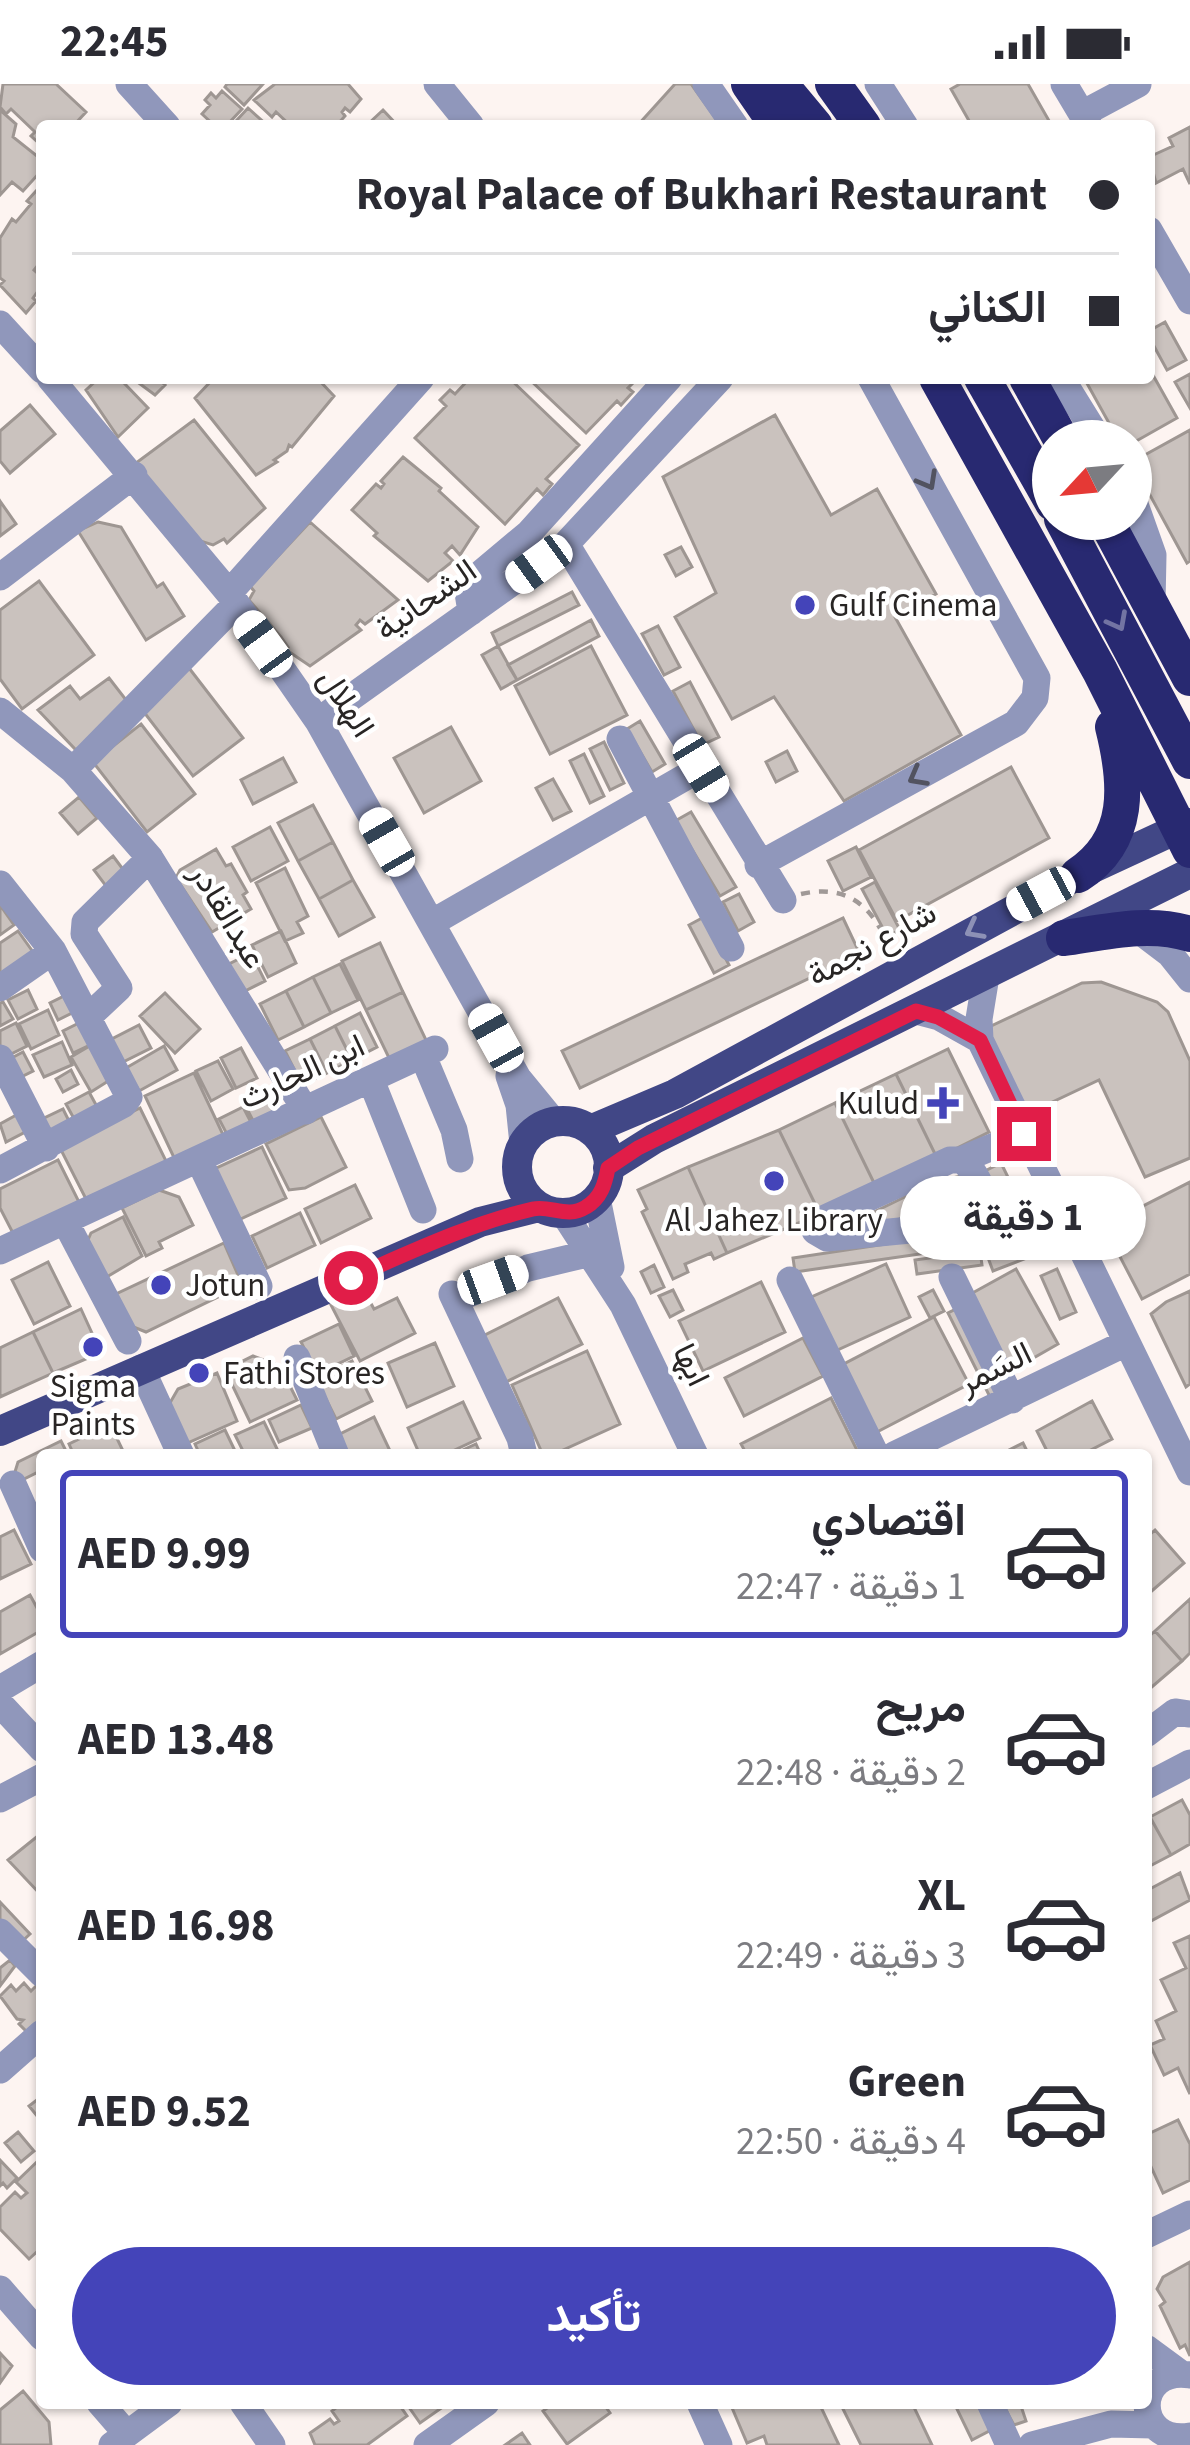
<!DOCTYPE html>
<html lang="ar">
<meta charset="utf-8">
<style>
body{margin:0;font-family:"Source Sans 3",Vazirmatn,sans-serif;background:#f2f2f3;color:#2b2b33;direction:rtl;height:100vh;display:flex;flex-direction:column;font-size:45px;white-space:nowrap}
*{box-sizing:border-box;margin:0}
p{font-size:39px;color:#7c7c81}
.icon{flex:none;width:66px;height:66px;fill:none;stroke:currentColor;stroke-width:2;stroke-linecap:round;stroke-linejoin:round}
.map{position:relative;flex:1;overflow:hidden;direction:ltr}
.panel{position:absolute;left:36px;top:1365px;width:1116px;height:960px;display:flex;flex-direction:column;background:#fff;border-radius:12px;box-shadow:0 3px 9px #0004;direction:rtl}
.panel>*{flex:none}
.top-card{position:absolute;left:36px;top:36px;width:1119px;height:264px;border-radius:12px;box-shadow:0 3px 9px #0004;direction:rtl;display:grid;align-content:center;height:264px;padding:0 36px;background:#fff}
.needle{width:78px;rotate:244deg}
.tools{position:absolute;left:1032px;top:336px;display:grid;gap:24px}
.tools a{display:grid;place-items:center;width:120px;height:120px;border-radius:50%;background:#fff;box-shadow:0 3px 9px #0004;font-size:60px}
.end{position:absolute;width:54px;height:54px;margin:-27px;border:15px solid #e11d48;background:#fff;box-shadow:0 0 0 6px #fff}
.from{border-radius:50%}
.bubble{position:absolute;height:84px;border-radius:42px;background:#fff;box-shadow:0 3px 9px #0004;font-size:39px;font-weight:700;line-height:84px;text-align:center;direction:rtl}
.car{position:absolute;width:36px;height:72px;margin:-36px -18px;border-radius:15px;box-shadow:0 0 9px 3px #0007;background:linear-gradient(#fff 24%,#345 0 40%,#fff 0 76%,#345 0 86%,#fff 0)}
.top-card b{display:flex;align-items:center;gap:42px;height:114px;font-size:45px}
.top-card b+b{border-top:3px solid #e1e1e2}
.top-card i{width:30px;height:30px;background:#2b2b33}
ul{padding:21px 0 0;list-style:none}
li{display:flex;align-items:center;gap:36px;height:168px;margin:0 24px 18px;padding:0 12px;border:6px solid transparent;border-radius:12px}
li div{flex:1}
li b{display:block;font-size:45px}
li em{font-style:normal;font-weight:700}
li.active{border-color:#4444b9}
li>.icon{width:108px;height:108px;stroke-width:1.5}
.primary-button{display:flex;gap:24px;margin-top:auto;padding:24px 36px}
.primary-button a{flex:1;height:138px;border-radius:72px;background:#4444b9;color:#fff;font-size:48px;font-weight:700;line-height:138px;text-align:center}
.status{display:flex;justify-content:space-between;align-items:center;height:84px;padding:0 60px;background:#fff;direction:ltr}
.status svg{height:33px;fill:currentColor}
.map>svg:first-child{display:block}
.building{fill:#cac2be;stroke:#9e9692;stroke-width:3}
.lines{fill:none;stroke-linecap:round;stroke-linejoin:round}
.path{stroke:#a09997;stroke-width:4.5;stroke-dasharray:9 9;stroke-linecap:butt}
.minor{stroke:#9097bb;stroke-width:27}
.major{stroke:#414786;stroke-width:30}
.highway{stroke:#282971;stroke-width:36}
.oneway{stroke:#525360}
.oneway2{stroke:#7374a3}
.oneway3{stroke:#8d91b6}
.route{stroke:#e11d48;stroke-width:15}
.poi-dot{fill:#4444b9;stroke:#fff;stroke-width:4.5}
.labels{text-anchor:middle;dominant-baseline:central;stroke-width:9;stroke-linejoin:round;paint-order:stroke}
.street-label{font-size:33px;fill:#282524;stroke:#fff}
.poi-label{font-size:33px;fill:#282524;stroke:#fff;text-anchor:start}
</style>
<div class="status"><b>22:45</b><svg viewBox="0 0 49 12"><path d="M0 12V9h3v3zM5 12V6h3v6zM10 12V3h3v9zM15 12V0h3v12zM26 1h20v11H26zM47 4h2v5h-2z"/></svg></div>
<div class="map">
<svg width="1190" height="2361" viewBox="0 0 1190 2361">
<rect width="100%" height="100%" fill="#fdf4f1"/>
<path class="building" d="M3 0H56L86 28 73 42H42V62L31 52 35 48 11 25 6 30 0 23Z
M227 0H263L244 21 225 3Z
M275 0H348L361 15 350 28 345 24 342 28 345 32 336 42H291L276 28 272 33 254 16Z
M675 0H691L721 42H637Z
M960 0H1028L1052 42H972L951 5Z
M222 7 242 25 226 42H215L202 30 210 21 205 16 211 9 216 14Z
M248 24 268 42H238L236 37Z
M0 26 16 40 13 53 42 76V86L23 107 12 98 0 111Z
M383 26 398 42H366Z
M1190 43V100L1183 85 1156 99 1149 73 1173 62 1169 54Z
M37 106 42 111V184L38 181 34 186 42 193V211L38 207 33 214 36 217 26 229 0 201 4 197 0 194V154L12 135 16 138 31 120 27 117Z
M1165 238 1186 276 1167 286 1149 253V247Z
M1149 284 1177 334 1131 360V357H1119L1084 294H1149Z
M1190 290V324L1175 298Z
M99 294H125L124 299 148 324 118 353 86 306Z
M132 294H164L161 297 165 301 155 311Z
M214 294H317L334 312 292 363 289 361 287 367 274 376 277 378 256 391 195 314Z
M470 294H509L579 361 546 395 552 400 543 411 537 405 505 440 415 354 446 322 440 316 450 306 455 310Z
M528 294H638L628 304 633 308 621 321 617 317 586 349Z
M30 321 55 350 10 389 0 377V347Z
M775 331 831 431 877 405 936 510 895 533 961 651 844 717 774 613 732 635 675 533 716 509 663 393Z
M194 336 265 424 227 459 224 455 213 461 197 456 136 379Z
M1190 346V477L1187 479 1132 378Z
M403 373 441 404 439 407 478 443 460 471 452 462 445 469 453 477 428 497 374 452 377 449 352 426 376 400 381 404 384 400 381 397Z
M0 417 16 440 0 452Z
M98 438 121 443 157 503 163 499 184 532 146 556 78 447Z
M310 438 398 516 365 540 360 536 356 541 361 546 310 582 285 565 288 563 281 553 249 516 254 507 250 502Z
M681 463 692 483 676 492 665 471Z
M39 497 94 571 22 625 0 595V526Z
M572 508 579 521 498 562 492 549Z
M591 536 599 552 517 596 508 581Z
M658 542 680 583 664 591 642 550Z
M498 562 517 596 501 605 482 571Z
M591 562 627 631 550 670 515 602Z
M189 584 243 654 193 692 140 623Z
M109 594 130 621 82 666 75 665 38 626 70 602 80 615Z
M690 598 719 653 702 661 673 607Z
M640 637 665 680 652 688 627 645Z
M141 640 195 710 147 748 93 678Z
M451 643 481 697 424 729 394 674Z
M604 658 624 699 610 706 590 665Z
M787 667 797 687 776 698 766 678Z
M584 670 604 712 590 719 570 677Z
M283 674 296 698 253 720 241 696Z
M1011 683 1049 754 897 837 859 766Z
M553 695 571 727 553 736 536 704Z
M79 713 97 734 78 750 60 729Z
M313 721 333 758 298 777 278 739Z
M691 728 736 803 720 812 675 737Z
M270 743 288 777 251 797 233 763Z
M333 758 353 796 319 815 298 777Z
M856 763 871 793 843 807 828 777Z
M216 765 226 782 231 780 247 808 243 811 251 825 212 848 176 794 180 786Z
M113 772 125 788 106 802 94 786Z
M285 784 308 832 297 838 303 849 285 857 256 799Z
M353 796 374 833 339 852 319 815Z
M875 798 900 846 887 852 862 805Z
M739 810 754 838 738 847 723 818Z
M0 821 14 841 0 851Z
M704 833 729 881 714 889 689 841Z
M843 834 860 870 580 1004 562 967Z
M18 847 38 875 0 892V859Z
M281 847 296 879 268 893 252 861Z
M380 859 403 908 366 926 342 877Z
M251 869 265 897 243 908 229 880Z
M340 880 358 916 331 929 313 893Z
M313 893 331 929 304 943 286 907Z
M1101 898 1157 918 1168 928 1190 977V1074L1145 1093 1099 996 1027 1030 987 944 1082 899Z
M28 906 37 925 18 935 8 916Z
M286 907 304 943 278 956 260 920Z
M403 908 427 958 390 976 366 926Z
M165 909 200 945 175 969 140 932Z
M66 911 74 928 58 936 50 919Z
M3 918 13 935 0 942V919Z
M48 926 59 951 31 965 19 940Z
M360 929 377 963 352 976 335 942Z
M81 938 92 960 73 969 63 947Z
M16 939 27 962 5 973 0 963V947Z
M139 941 151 964 115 982 104 959Z
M335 942 352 976 327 989 310 955Z
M310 955 327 989 302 1001 285 967Z
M62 958 72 981 44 993 33 971Z
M93 960 113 994 91 1008 71 973Z
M164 962 177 986 139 1007 126 984Z
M241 964 257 994 236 1004 221 974Z
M948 965 989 1048 937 1074 896 990Z
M23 968 33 987 15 996 6 977Z
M218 977 233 1005 211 1017 196 987Z
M71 986 78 1000 63 1008 56 995Z
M194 989 226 1057 177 1080 145 1012Z
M896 990 937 1074 876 1103 835 1019Z
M89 1008 101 1030 78 1042 66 1020Z
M272 1012 283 1033 258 1046 247 1025Z
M835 1019 876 1103 820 1130 779 1046Z
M243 1023 255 1046 231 1058 219 1035Z
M140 1024 167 1079 88 1119 60 1064Z
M63 1025 73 1045 48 1057 38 1037Z
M20 1029 29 1046 6 1058 0 1040Z
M321 1033 346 1083 305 1104 289 1106 266 1060Z
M779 1046 820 1130 727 1169 688 1083Z
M262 1063 286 1114 234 1138 210 1087Z
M58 1076 81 1122 16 1155 0 1124V1105Z
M1001 1079 1029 1136 1011 1145 983 1088Z
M688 1083 727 1169 714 1175 711 1169 685 1180 688 1188 673 1195 642 1128 647 1125 638 1106Z
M961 1092 965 1110 930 1119 925 1100Z
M1190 1098V1190L1142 1215 1104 1142Z
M355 1101 371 1134 321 1159 305 1125Z
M159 1106 179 1113 193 1141 159 1158 162 1164 146 1172 122 1124Z
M915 1108 922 1124 881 1144 874 1128Z
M970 1114 973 1127 931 1136 929 1124Z
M300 1129 315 1161 267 1184 252 1152Z
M123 1133 142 1172 100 1197 84 1165 91 1149Z
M979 1146 982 1161 795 1188 793 1174Z
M1038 1150 1045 1167 993 1187 987 1171Z
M224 1159 238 1191 228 1208 146 1248 131 1242 116 1210Z
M980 1167 982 1181 917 1190 915 1176Z
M48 1178 70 1222 34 1240 12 1196Z
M886 1180 910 1233 833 1268 809 1214Z
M654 1181 664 1203 651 1209 641 1188Z
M1016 1185 1058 1260 1009 1288 967 1212Z
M1057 1185 1076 1228 1060 1235 1041 1192Z
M761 1198 785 1248 703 1287 679 1237Z
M363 1205 374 1225 397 1214 415 1249 360 1277 331 1221Z
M673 1206 683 1226 670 1233 659 1212Z
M933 1206 944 1227 930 1234 919 1213Z
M1190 1207V1300L1186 1303 1151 1230 1166 1218Z
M558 1214 582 1260 504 1299 481 1253Z
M964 1221 1010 1313 994 1321 948 1229Z
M81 1225 96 1258 93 1272 53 1289 33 1248Z
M934 1233 969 1300 875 1349 840 1282Z
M339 1240 354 1272 317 1290 301 1258Z
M33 1248 53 1289 0 1313V1264Z
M803 1254 823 1292 744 1332 725 1294Z
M435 1259 454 1302 407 1323 388 1279Z
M587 1267 620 1340 552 1371H543L512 1301Z
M253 1272 280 1282 297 1316 250 1338 225 1286Z
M352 1277 372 1317 336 1335 316 1295Z
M217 1289 237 1337 183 1361 167 1324 178 1305Z
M831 1314 857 1366 846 1371H747L741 1360Z
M1092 1317 1112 1355 1081 1371H1049L1037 1347Z
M463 1318 480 1354 444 1371H420L408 1344Z
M301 1321 312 1344 279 1358 269 1336Z
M374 1333 392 1371H345L336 1352Z
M264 1338 280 1371H245L235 1351Z
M110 1340 125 1371H74L69 1360Z
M225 1346 237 1371H200L195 1360Z
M61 1357 68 1371H42V1386L18 1398 14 1391 18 1378Z
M1023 1359 1029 1371H999Z
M476 1360 481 1371H452Z
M14 1446 31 1480 0 1495V1453Z
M1155 1446 1184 1479 1146 1512V1454Z
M30 1511 42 1533V1546L0 1570V1528Z
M1190 1515V1569L1182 1577 1155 1547Z
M1155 1547 1182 1577 1146 1608V1555Z
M1182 1716 1190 1731V1760L1171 1771 1150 1733Z
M1150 1733 1171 1771 1146 1784V1736Z
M39 1751 42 1754V1812L8 1776Z
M1180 1789 1190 1816 1149 1838 1146 1807Z
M0 1818 30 1850 16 1863 0 1847Z
M1190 1852V2010L1178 1984 1164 1991 1150 1961 1164 1955 1156 1937 1176 1927 1161 1896 1186 1884 1174 1859Z
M10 1876 15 1882 0 1902V1884Z
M24 1899 31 1907 36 1902 42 1908V1941L31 1952 19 1940 23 1936 17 1935 0 1912 11 1901 16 1907Z
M42 2012V2038L29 2022Z
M1178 2036 1190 2060V2096L1163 2109 1146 2072V2051Z
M18 2048 34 2067 21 2078 5 2059Z
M42 2073V2163L29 2175 0 2145V2123L15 2108 21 2114 27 2109 16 2098Z
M0 2076 17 2094 7 2104 3 2099 0 2102Z
M1190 2178V2272L1185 2261 1180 2264 1160 2222 1165 2218 1157 2205 1163 2193Z
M0 2269 12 2282 0 2299Z
M23 2307 49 2338 51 2361H0V2326Z
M342 2319H398L407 2332 367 2361H315L310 2349 330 2335 334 2340 339 2337 332 2327Z
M406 2319H446L447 2320 420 2339Z
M554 2319H603L610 2329 567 2360 543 2327Z
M730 2319H819L839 2361H767L764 2352 747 2359Z
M840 2319H912L932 2361H861Z
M959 2319H977L991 2346 972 2356 955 2321Z
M1002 2319H1020L1026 2337 1014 2341Z
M522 2349 530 2361H505Z"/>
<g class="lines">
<path class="path" d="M801 810C837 802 863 813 881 846"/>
<path class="minor" d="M129 0 167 42
M437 0 471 42
M706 0 735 42
M878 0 905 42
M1064 0 1089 42
M1082 30 1138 0
M1149 146 1190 217
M0 240 42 286
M50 294 229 509 318 637 518 994 554 1038
M1061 294 1100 357
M1131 409 1153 471 1152 520
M566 460 783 816
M0 493 134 391
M229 509 421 294
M471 528 468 509 474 495 529 449 669 294
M0 627 73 686 150 774 306 1027
M318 637 566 460 720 294
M620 655 731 864
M73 686 235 521
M758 781 1016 639 1035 614 1037 594 871 294
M0 800 53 867 129 1013 124 1020 0 1086
M433 838 701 684
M1137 845 1170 870 1190 895
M986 892 979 935 980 956 1190 1388
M0 904 53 867
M916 927 939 933 980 956
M88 933 119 904 84 850 85 838 150 774
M423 972 454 1046 460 1075
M0 974 46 1064
M509 992 519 1021 523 1060
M371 996 423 1126
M199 1076 259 1202
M950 1076H961C976 1085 988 1115 989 1133L983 1139 827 1154 815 1147 821 1136Z
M961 1076 1024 1050
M597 1114 611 1183
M564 1130 623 1221 695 1371
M66 1139 128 1257
M0 1167 435 965
M952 1193 1012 1316
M790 1196 876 1371
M452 1210 520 1354 524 1371
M455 1216 528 1184 591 1169
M297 1274 336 1371
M141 1284 181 1371
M894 1371 1126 1259
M13 1400 42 1465
M0 1605 42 1580
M0 1620 42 1665
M1146 1650 1175 1628 1190 1630
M1146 1702 1190 1679
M0 1715 42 1693
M0 1848 42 1890
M0 1986 42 1949
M1146 2151 1190 2130
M0 2205 42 2253
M1146 2264 1180 2289
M1190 2291C1133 2282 1133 2361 1190 2352
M100 2319 126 2349
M243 2319 272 2361
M700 2319 719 2361
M990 2319 1009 2361
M112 2361 169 2319
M427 2361 486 2319
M1032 2361 1111 2340 1153 2341"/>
<path class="major" d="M517 1083a46 46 0 1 1 92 0a46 46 0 1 1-92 0Z
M590 1046 675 1010 1078 791 1190 739
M608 1084 654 1055 1190 789
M0 1347 480 1138 539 1123"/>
<path class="highway" d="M749 0 778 42
M780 0 815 42
M833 0 863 42
M937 294 1100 587 1190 766
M982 294 1053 419
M1027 294 1062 357
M1062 435 1190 677
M1105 435 1190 594
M1078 791C1132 756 1127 699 1113 643
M1064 854C1105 848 1150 837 1190 850"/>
</g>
<defs><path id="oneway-chevron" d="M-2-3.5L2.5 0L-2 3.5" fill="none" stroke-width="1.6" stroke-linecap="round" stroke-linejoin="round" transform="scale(3)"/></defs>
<g class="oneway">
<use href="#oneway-chevron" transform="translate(928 397) rotate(61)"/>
<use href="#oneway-chevron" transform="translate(917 693) rotate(151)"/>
</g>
<use class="oneway2" href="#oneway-chevron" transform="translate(1118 538) rotate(62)"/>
<use class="oneway3" href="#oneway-chevron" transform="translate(974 846) rotate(152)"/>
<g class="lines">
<path class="route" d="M351 1194C411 1168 469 1140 533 1125 551 1121 567 1135 586 1123 601 1114 605 1100 608 1084L638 1064 916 927 938 933 980 956 1024 1050"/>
</g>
<g class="poi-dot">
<circle cx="805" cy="521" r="12"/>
<path d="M937 1001h12v12h12v12h-12v12h-12v-12h-12v-12h12z"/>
<circle cx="774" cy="1097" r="12"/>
<circle cx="161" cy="1201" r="12"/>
<circle cx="93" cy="1263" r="12"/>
<circle cx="199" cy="1289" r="12"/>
</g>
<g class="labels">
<g class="street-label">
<text transform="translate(426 516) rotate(-35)">الشحانية</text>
<text transform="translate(346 619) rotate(57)">الهلال</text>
<text transform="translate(228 832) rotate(59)">عبدالقادر</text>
<text transform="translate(872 860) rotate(-29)">شارع نجمة</text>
<text transform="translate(302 988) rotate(-25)">ابن الحارث</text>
<text transform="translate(691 1281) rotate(64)">ابها</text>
<text transform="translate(995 1284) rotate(-26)">السَمر</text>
</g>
<g class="poi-label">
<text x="829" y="521">Gulf Cinema</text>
<text x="919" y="1019" text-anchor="end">Kulud</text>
<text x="774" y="1136" text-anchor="middle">Al Jahez Library</text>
<text x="185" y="1201">Jotun</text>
<text x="223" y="1289">Fathi Stores</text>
<text x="93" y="1302" text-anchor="middle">Sigma<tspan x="93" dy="38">Paints</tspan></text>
</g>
</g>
</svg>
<div class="tools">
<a><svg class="needle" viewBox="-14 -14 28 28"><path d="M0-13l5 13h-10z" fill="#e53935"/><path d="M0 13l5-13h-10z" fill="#7c7c81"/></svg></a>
</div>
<i class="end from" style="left:351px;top:1194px"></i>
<i class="end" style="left:1024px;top:1050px"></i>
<div class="bubble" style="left:900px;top:1092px;width:246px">1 دقيقة</div>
<i class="car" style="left:539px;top:480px;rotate:234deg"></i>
<i class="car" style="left:263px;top:560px;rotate:324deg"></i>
<i class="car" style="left:701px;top:684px;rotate:149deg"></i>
<i class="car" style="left:387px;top:758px;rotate:330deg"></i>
<i class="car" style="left:1041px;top:810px;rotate:242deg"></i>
<i class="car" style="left:496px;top:954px;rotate:331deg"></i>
<i class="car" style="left:493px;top:1196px;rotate:70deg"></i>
<div class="top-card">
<b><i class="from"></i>Royal Palace of Bukhari Restaurant</b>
<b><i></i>الكناني</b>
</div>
<section class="panel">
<ul>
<li class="active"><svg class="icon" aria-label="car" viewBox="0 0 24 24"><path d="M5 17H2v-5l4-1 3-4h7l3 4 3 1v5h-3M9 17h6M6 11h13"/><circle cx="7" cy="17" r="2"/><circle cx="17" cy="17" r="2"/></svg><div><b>اقتصادي</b><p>1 دقيقة · 22:47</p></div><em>AED 9.99</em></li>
<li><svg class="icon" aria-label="car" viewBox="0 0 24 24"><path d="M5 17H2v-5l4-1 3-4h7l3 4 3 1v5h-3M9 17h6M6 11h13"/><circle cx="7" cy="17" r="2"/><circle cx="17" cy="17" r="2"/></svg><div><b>مريح</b><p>2 دقيقة · 22:48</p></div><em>AED 13.48</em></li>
<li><svg class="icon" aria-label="car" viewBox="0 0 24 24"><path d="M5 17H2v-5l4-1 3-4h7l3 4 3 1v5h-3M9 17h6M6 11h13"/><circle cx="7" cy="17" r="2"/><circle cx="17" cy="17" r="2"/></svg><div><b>XL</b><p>3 دقيقة · 22:49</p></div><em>AED 16.98</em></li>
<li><svg class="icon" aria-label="car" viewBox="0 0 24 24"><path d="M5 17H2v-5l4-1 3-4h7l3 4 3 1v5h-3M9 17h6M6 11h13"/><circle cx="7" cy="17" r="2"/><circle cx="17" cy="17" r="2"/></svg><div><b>Green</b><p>4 دقيقة · 22:50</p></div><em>AED 9.52</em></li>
</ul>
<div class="primary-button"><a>تأكيد</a></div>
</section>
</div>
